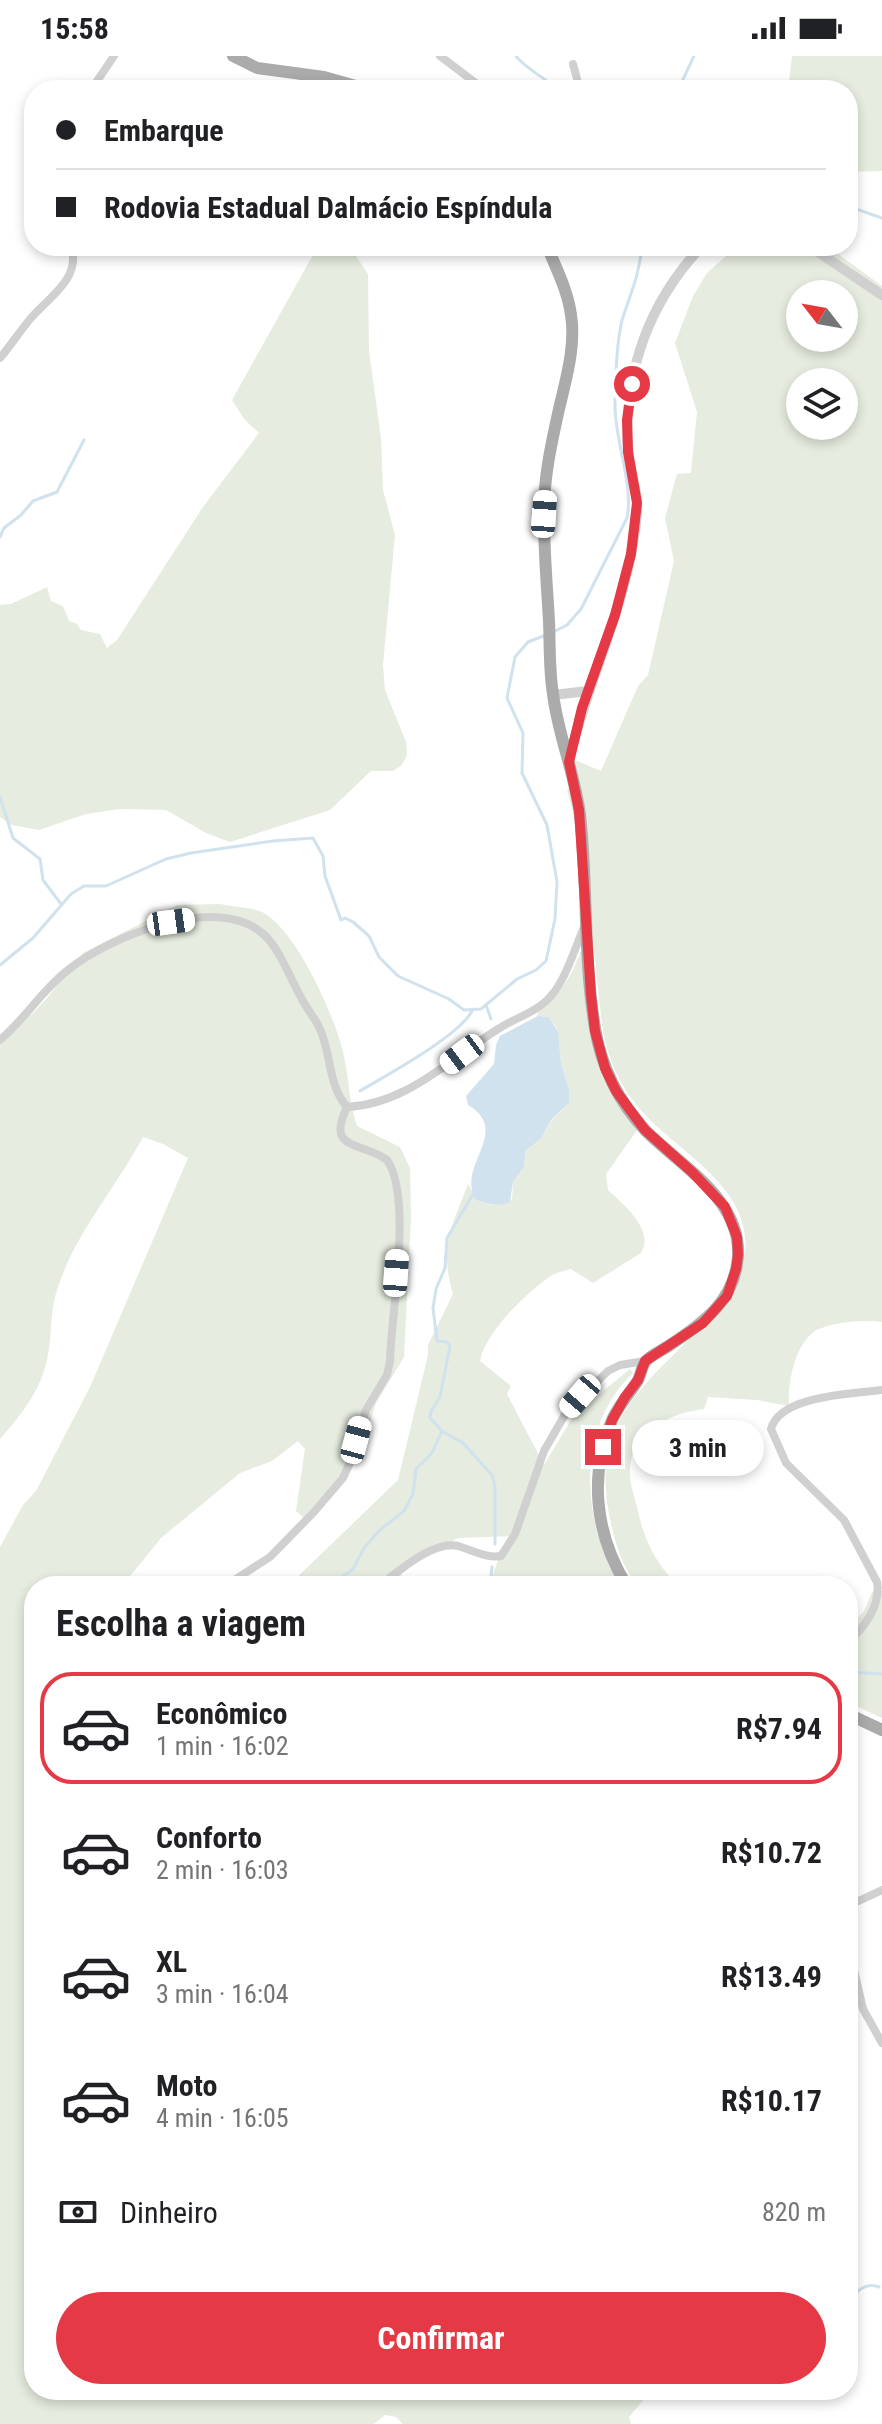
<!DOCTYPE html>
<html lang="pt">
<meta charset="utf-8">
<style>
body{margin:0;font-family:"Roboto Condensed",sans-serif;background:#f6f6f6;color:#202124;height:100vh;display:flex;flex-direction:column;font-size:30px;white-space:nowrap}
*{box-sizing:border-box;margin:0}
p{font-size:26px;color:#757577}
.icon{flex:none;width:44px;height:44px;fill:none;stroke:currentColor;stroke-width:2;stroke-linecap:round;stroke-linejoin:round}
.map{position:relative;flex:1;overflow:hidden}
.side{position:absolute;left:24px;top:1520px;width:834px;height:824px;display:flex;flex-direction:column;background:#fff;border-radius:32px;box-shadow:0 4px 12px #0003}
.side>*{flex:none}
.top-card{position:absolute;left:24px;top:24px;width:834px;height:176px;border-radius:32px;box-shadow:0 4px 12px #0003;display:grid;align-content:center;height:176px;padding:0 32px;background:#fff}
.needle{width:52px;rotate:301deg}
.fabs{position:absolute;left:786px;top:224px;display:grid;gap:16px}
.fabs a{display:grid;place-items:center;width:72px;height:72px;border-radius:50%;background:#fff;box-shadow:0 4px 12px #0003;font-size:40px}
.end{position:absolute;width:36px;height:36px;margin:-18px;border:10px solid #e63946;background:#fff;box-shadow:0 0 0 4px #fff}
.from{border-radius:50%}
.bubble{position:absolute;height:56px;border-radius:28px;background:#fff;box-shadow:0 4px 12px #0003;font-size:26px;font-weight:700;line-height:56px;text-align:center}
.car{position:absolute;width:24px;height:48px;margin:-24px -12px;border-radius:10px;box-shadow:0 0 6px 2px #0007;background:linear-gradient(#fff 24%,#345 0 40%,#fff 0 76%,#345 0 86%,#fff 0)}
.top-card b{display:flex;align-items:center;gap:28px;height:76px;font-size:30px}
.top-card b+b{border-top:2px solid #e0e0e0}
.top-card i{width:20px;height:20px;background:#202124}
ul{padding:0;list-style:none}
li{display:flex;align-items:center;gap:24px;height:112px;margin:0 16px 12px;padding:0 16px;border:4px solid transparent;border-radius:32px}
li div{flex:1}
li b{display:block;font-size:30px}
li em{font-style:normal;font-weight:700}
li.on{border-color:#e63946}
li>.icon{width:72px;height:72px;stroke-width:1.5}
h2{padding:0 32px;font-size:36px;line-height:96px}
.pay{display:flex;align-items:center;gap:20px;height:88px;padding:0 32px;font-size:30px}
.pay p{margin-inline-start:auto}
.cta{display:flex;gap:16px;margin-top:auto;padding:16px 32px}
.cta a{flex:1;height:92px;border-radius:48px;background:#e63946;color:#fff;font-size:32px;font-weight:700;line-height:92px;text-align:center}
.status{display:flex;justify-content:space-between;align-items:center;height:56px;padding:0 40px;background:#fff;direction:ltr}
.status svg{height:22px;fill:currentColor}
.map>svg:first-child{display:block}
.green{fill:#e6ecdf;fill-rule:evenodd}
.water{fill:#cfe2ee}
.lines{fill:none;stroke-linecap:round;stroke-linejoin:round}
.stream{stroke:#cfe2ee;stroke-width:3}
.minor{stroke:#d0d0d0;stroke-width:8}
.tertiary{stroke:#d0d0d0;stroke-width:10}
.primary{stroke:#ababab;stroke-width:12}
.route{stroke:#e63946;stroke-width:10}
</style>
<div class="status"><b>15:58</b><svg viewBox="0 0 49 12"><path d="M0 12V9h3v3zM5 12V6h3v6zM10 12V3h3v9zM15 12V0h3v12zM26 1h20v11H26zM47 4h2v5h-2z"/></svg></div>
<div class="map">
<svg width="882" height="2368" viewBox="0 0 882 2368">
<rect width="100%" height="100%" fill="#fff"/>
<path class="green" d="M792 0H882V115L848 116V34H788Z
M318 190H349L368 218 369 295 381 382 383 434 395 479 383 609 385 634 406 686 407 699 402 709 393 715H371L330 754 230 786 206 777 166 754 120 753 86 758 39 774 12 769 0 761V549L11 548 47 531 51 545 63 550 69 565 77 568 81 574 100 578 107 592 117 584 203 451 259 377 244 363 232 344Z
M740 190H827L882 230V1266C865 1263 822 1266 810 1279 793 1297 788 1327 789 1350L757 1344 708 1341 704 1353C669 1357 628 1377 630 1419 630 1431 636 1444 638 1456 645 1485 656 1509 679 1530H638C620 1509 613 1480 608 1452 591 1349 665 1319 718 1250 730 1235 740 1223 744 1203 757 1132 678 1098 639 1052 620 1030 609 1005 603 976 593 895 590 813 567 734L572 728 573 703 601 715 638 630 648 619 674 505 665 462 677 418 691 417 697 356 675 287 693 240 707 217 735 192ZM800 238H844V282H800ZM800 326H844V370H800Z
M220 848C233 851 251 851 262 856 295 872 333 957 342 992 349 1017 348 1045 357 1070L400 1091 410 1112 411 1161 404 1301 376 1347 358 1402 306 1464 296 1455 305 1393 298 1385 272 1405 240 1417 161 1482 122 1530H34V2334H652L629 2361 631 2368H403L396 2361 385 2359 374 2368H0V1491L23 1449 36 1435 90 1331 188 1102 163 1088 143 1081C116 1132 76 1176 58 1231 50 1253 52 1276 48 1299 42 1333 22 1358 0 1383V988L15 970 32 958 47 942 83 897 177 849Z
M583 891 593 982 640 1070 606 1118 608 1134C624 1149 655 1174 641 1197L593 1227 571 1213C563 1215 554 1217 548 1222 524 1239 485 1277 480 1305L511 1330 507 1338 544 1409 574 1359 630 1313 633 1317C574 1373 582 1466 620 1530H489L499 1501 515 1480 458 1482 400 1514 405 1530H288L398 1424 428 1299V1289L453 1238C439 1190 451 1173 468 1128 479 1147 489 1154 512 1144L513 1126 524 1111 526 1094 541 1083 551 1065 569 1047V1034L561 1007 557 973 549 961 537 960C543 945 548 947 558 936 570 924 576 906 583 891Z
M882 1535V1662L848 1646V1574L864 1555 872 1536Z
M848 1907 857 1918 852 1974 848 1981Z"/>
<path class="water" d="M538 960 549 961 558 976 561 1007 569 1034V1047L551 1064 541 1083 526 1094 524 1111 513 1126 510 1146C499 1151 486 1148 475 1143 457 1109 512 1075 468 1049L466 1040 494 1008 496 989 500 980Z"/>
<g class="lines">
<path class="stream" d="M516 0C521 8 552 29 562 34
M678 34 694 0
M848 150 882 162
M0 481 4 472 21 459 33 445 57 436 84 384
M553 576 567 569 581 553 627 462C634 427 614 384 615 347 615 325 617 280 623 261 632 234 639 219 642 190
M0 741 13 782 40 803 43 824 61 848
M0 909 33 882 71 838 84 830H106L166 803 191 797 273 785 313 782 323 800 325 820 341 864 345 862 353 866 369 880 379 901 398 920 449 943 464 954 481 953 517 923 536 914 546 905 555 863 557 826 547 769 522 717 523 677 507 642 515 601 528 586 546 579
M486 949 491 963
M360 1035C387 1019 459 980 472 955
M475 1135 447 1182 445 1212 436 1233 433 1252 437 1285 447 1286 450 1290 440 1341 431 1355 430 1362 442 1375 463 1387 492 1419 495 1430V1488
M330 1530 353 1513 364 1492 380 1474 404 1455 413 1438 416 1413 432 1397 442 1375
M490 1530 492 1511
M848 1616 882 1618
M31 1956 34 1951
M848 2247C856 2237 864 2225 879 2231"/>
<path class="minor" d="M440 0 485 34
M573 8 580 34
M91 34 114 0
M34 104 31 120 34 136
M0 302C11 289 20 275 31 262 47 243 84 220 70 190
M0 984C25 963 42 934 68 914 109 881 215 837 262 877 280 891 293 930 306 950 310 957 316 964 319 971 332 997 327 1028 347 1051 407 1048 450 1003 498 973 515 962 537 956 550 941 566 924 575 891 585 869
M231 1526 270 1501 314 1456 343 1422 352 1402 366 1354 387 1319 390 1305C391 1258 413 1141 387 1104 362 1085 325 1096 347 1051
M379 1530C398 1516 433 1484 458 1490 472 1494 488 1503 501 1500L515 1478 544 1395 567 1355 608 1315 620 1309 645 1305
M848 1586C865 1571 881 1549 877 1526L844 1464 786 1407 771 1373C780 1339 853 1338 882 1334
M848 1853 850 1849 882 1834
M848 1888 863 1953 882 1987"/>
<path class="tertiary" d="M809 190 882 239
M553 639 588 635
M569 704C586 632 619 565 632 493 635 477 638 461 637 445 635 426 629 409 628 390 624 314 650 245 702 190"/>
<path class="primary" d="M233 0 257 12 324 21 370 34
M547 190C556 212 568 235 571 259 576 290 566 323 559 353 551 389 543 425 544 462 544 496 547 530 549 565 550 589 549 614 553 638 558 679 575 718 580 759 588 830 583 901 595 972 601 1010 619 1047 646 1075 682 1111 741 1143 738 1200 735 1245 704 1266 670 1289 663 1294 651 1299 646 1305 641 1311 641 1320 637 1326 629 1338 620 1348 613 1362 588 1418 595 1479 627 1530
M848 1658 882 1674"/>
</g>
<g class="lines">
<path class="route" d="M603 1391 612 1364 625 1341 638 1324 645 1305 703 1267 727 1240 736 1213 738 1199 737 1181 725 1151 692 1116 645 1074 616 1035 605 1012 595 975 591 939 579 754 569 706 582 652 615 559 631 498 637 447 628 396 627 364 632 328"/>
</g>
</svg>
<div class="fabs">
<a><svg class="needle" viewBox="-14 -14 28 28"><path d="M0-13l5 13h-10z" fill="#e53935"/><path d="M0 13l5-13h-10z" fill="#757577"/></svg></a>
<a><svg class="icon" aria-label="layers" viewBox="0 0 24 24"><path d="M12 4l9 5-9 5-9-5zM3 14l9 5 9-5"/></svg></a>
</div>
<i class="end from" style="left:632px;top:328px"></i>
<i class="end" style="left:603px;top:1391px"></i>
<div class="bubble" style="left:632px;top:1364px;width:132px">3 min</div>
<i class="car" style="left:544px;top:458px;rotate:4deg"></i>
<i class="car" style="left:171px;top:866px;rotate:82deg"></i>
<i class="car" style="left:462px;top:998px;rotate:233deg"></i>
<i class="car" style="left:396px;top:1217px;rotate:4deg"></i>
<i class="car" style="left:580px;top:1340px;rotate:221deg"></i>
<i class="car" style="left:356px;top:1384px;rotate:15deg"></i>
<div class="top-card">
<b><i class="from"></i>Embarque</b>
<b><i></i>Rodovia Estadual Dalmácio Espíndula</b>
</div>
<section class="side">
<h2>Escolha a viagem</h2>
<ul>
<li class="on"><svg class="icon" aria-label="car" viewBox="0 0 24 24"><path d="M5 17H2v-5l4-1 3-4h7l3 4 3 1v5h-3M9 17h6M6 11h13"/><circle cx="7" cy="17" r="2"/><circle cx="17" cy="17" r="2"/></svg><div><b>Econômico</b><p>1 min · 16:02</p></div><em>R$7.94</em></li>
<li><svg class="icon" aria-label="car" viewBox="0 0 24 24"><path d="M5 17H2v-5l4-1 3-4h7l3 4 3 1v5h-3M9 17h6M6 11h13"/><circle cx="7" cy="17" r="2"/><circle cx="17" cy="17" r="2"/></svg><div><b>Conforto</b><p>2 min · 16:03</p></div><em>R$10.72</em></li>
<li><svg class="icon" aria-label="car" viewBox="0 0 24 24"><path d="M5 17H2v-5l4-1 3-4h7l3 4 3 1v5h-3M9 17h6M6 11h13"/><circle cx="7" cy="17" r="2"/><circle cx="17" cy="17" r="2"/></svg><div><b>XL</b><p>3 min · 16:04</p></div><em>R$13.49</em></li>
<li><svg class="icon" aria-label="car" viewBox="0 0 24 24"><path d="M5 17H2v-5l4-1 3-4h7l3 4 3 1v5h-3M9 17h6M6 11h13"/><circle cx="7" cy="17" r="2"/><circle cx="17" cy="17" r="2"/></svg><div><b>Moto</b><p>4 min · 16:05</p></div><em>R$10.17</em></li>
</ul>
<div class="pay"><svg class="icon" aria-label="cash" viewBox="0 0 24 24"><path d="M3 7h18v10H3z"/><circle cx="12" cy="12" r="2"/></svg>Dinheiro<p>820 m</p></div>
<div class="cta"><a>Confirmar</a></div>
</section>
</div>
